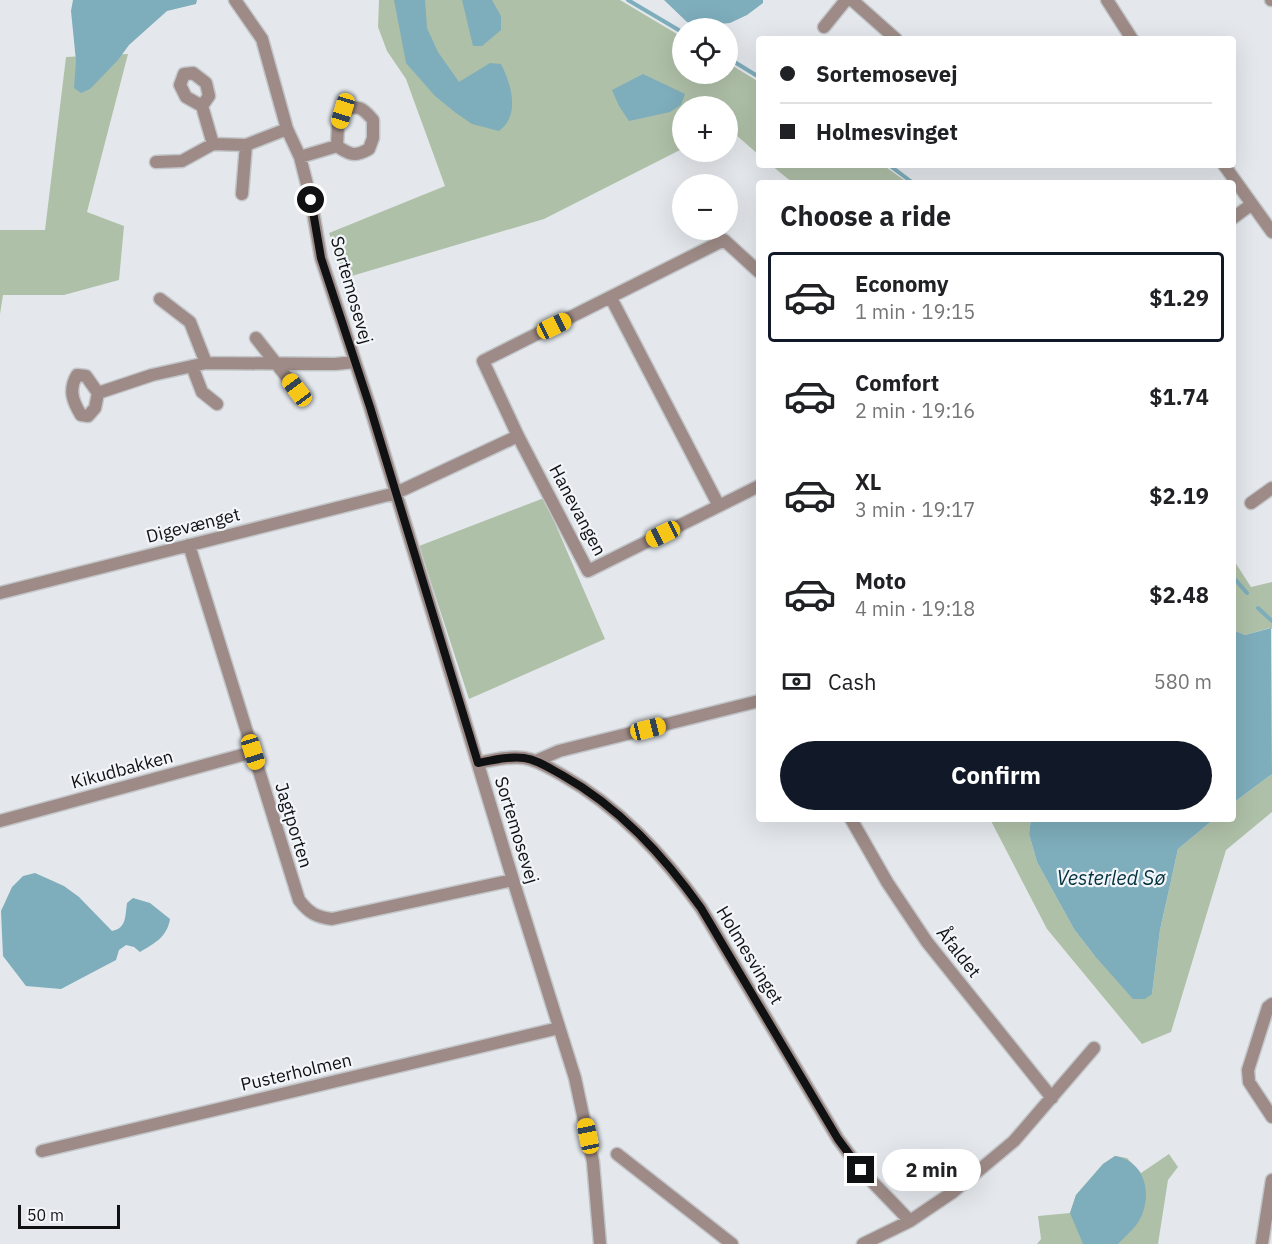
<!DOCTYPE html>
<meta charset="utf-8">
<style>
body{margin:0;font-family:"IBM Plex Sans",sans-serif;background:#f2f2f2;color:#202124;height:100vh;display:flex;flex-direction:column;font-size:22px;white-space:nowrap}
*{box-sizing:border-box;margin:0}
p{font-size:20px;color:#757577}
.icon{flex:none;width:33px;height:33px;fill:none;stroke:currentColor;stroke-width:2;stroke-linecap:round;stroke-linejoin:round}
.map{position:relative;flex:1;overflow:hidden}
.side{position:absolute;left:756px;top:180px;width:480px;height:642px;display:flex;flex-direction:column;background:#fff;border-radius:6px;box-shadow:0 6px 24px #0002}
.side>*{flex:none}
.hud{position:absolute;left:756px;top:36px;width:480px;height:132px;border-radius:6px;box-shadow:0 6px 24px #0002;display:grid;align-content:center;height:132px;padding:0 24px;background:#fff}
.fabs{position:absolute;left:672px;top:18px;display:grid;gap:12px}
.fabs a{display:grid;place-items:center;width:66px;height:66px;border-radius:50%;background:#fff;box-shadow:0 6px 24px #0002;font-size:30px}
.scale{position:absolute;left:18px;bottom:15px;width:102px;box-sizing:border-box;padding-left:6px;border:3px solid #101112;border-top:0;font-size:16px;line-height:21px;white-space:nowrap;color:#101112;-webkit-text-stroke:4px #f2f5fa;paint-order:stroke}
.end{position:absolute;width:27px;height:27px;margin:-14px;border:8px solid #101112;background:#fff;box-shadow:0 0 0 3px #fff}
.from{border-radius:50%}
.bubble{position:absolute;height:42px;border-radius:21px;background:#fff;box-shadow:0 6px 24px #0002;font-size:20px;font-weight:700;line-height:42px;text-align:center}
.car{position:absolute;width:18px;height:36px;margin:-18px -9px;border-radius:8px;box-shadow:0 0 4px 2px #0007;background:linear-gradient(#f5c518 24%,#345 0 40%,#f5c518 0 76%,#345 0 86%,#f5c518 0)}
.hud b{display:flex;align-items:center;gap:21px;height:57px;font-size:22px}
.hud b+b{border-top:2px solid #e0e0e0}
.hud i{width:15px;height:15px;background:#202124}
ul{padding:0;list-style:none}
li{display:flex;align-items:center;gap:18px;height:90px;margin:0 12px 9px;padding:0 12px;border:3px solid transparent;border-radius:6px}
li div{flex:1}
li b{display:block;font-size:22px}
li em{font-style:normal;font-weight:700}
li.active{border-color:#111827}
li>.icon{width:54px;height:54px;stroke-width:1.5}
h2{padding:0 24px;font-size:27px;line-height:72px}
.pay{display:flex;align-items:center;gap:15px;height:66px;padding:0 24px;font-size:22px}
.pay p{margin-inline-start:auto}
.button{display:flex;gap:12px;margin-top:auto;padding:12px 24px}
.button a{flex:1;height:69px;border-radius:36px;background:#111827;color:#fff;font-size:24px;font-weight:700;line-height:69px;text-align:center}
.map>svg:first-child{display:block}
.green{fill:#afc0a8}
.water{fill:#7eadbb}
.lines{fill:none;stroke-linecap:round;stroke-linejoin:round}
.stream{stroke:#7eadbb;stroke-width:4}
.minor-casing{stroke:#c2c6c9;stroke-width:15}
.minor{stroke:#9e8b87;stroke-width:12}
.route{stroke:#101112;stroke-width:8}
.labels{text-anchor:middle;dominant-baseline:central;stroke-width:4.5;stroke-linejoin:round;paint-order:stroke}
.street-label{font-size:18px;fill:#101112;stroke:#f2f5fa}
.water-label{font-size:20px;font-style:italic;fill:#04323e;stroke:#f2f5fa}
</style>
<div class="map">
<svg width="1272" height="1244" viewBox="0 0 1272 1244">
<rect width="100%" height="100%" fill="#e4e8ec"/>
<path class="green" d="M379 0H620L682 37V74H728V63L759 82V155L728 128V106H682V149L544 219 345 278 329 233 445 186 406 79 387 51 378 27Z
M128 54 87 212 124 226 119 280 64 295H3L0 314V230H45L66 57Z
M771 165H883L908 183H793Z
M544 498 605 639 469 699 419 546Z
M1233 559 1251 587 1272 582V629L1270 628 1245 635 1233 630Z
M1272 774V812L1226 850 1171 1032 1142 1044 1047 929 990 819H1031L1029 834 1037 862 1074 929 1094 955 1152 994 1160 930 1178 849 1214 819H1233V803Z
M1169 1154 1178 1167 1168 1180 1158 1244H1037L1041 1239 1038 1216 1070 1213 1076 1195 1103 1164 1115 1156 1127 1158 1141 1173Z"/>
<path class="water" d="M73 0H197L196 4 167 11 129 45 118 60 90 89 81 93 74 88 76 61 71 11Z
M394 0H425L427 28 438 52 459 82 490 63 501 64C511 84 521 115 499 131L472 124 456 113 435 96 406 63Z
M462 0H492L501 16V30L482 46H473Z
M664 0H763V3L747 15 730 23 700 26 687 22Z
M643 74 685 94 681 105 670 112 629 121 619 106 612 90Z
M1271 628 1272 774 1233 803V630L1245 635Z
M1031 819H1214L1178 849 1160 930 1152 994 1145 999H1133L1094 955 1074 929 1037 862 1029 834Z
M35 873 64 886 79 897 112 931C127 928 125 916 127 903L133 898 150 903 170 919C167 937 155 943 140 952L134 947 126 945 119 950 116 960 61 989 26 986 3 956 1 911 12 887 23 876Z
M1115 1156C1145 1161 1153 1194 1140 1219 1135 1229 1125 1236 1118 1244H1083L1070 1213 1076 1195 1103 1164Z"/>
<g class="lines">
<path class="stream" d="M628 0 682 32
M728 58 759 77
M889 165 913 183
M1233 577 1247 593
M1258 608 1272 621"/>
<defs>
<path id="minor" d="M235 0 262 39 287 129 300 157 311 200 321 258 370 407 513 880 575 1078 593 1162 600 1244
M852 0 896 39
M1107 0 1132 39
M1271 0H1272
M824 27 846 0
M202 106 186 97 180 85 184 74 193 73 206 83 209 96 202 106 213 144
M300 157 337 146 338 125 343 111C358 104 363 108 373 120V138L369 149C355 157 350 155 337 146
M156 162 182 161 213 144 246 145 287 129
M1224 165 1272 232
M242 194 246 145
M1233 218 1252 204
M759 272 724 240 483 361 518 436 588 571 759 486
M611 298 719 506
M160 299 190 322 206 363
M256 338 297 390
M192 366 202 392 217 404
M98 393 95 408 88 416 81 415C73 402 68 390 77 375L86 376 98 393 152 375 206 363 335 364 355 362
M1251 503 1272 488
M189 545 299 900C309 913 316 917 332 919L513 880
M0 593 396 493 518 436
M536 761 559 751 759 701
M478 763C493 760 509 756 524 758 538 760 549 768 562 775 619 807 663 855 701 908L838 1139 861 1170 910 1221
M851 819 887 882 927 942 1052 1098
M0 821 253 752
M1272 1004 1268 1007 1248 1070 1249 1082 1272 1117
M42 1151 559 1028
M617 1154 732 1244
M863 1244 910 1221 953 1192 1014 1141 1094 1048
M1262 1244 1272 1180"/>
</defs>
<use href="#minor" class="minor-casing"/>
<use href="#minor" class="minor"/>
</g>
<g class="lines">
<path class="route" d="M311 200 321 258 370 407 478 763C493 760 509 756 524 758 538 760 549 768 562 775 619 807 663 855 701 908L838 1139 861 1170"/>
</g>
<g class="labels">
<g class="street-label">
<text transform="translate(352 290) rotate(74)">Sortemosevej</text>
<text transform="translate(578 510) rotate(62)">Hanevangen</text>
<text transform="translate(193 525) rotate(-14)">Digevænget</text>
<text transform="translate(122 769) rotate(-15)">Kikudbakken</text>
<text transform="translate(294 825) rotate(73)">Jagtporten</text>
<text transform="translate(517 830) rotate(73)">Sortemosevej</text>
<text transform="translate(959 952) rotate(52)">Åfaldet</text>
<text transform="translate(750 955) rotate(59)">Holmesvinget</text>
<text transform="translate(296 1072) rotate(-13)">Pusterholmen</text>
</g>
<g class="water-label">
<text x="1111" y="877">Vesterled Sø</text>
</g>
</g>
</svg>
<div class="fabs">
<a><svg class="icon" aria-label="locate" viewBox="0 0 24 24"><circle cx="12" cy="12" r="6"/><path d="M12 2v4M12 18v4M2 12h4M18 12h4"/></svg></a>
<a>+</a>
<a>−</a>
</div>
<div class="scale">50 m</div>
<i class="end from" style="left:311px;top:200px"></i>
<i class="end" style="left:861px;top:1170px"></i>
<div class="bubble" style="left:882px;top:1149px;width:99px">2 min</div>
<i class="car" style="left:343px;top:111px;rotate:197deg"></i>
<i class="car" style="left:554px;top:326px;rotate:64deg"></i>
<i class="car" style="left:297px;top:390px;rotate:323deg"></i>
<i class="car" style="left:663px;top:534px;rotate:244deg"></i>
<i class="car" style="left:648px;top:729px;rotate:76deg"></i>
<i class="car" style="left:253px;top:752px;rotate:163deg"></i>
<i class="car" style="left:588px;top:1136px;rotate:348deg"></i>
<div class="hud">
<b><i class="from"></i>Sortemosevej</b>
<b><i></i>Holmesvinget</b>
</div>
<section class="side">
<h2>Choose a ride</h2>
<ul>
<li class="active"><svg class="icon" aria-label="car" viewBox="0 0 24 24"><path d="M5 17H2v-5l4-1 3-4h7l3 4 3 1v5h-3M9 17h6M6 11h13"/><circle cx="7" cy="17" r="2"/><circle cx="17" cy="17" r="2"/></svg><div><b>Economy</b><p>1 min · 19:15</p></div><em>$1.29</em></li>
<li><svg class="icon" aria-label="car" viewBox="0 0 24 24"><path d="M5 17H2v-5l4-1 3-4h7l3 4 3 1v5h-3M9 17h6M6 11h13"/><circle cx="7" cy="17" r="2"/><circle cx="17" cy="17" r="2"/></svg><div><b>Comfort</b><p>2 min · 19:16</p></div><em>$1.74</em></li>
<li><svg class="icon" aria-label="car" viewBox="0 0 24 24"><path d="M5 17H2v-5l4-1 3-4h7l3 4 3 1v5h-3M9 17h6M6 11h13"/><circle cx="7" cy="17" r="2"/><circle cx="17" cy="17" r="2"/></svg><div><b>XL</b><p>3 min · 19:17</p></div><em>$2.19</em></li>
<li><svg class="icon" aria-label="car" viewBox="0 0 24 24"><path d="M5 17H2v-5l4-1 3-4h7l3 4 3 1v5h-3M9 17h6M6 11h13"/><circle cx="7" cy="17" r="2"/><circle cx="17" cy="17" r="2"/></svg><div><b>Moto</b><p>4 min · 19:18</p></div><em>$2.48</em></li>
</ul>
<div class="pay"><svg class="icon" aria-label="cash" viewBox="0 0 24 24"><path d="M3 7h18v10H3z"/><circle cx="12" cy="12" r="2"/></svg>Cash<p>580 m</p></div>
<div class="button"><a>Confirm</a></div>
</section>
</div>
